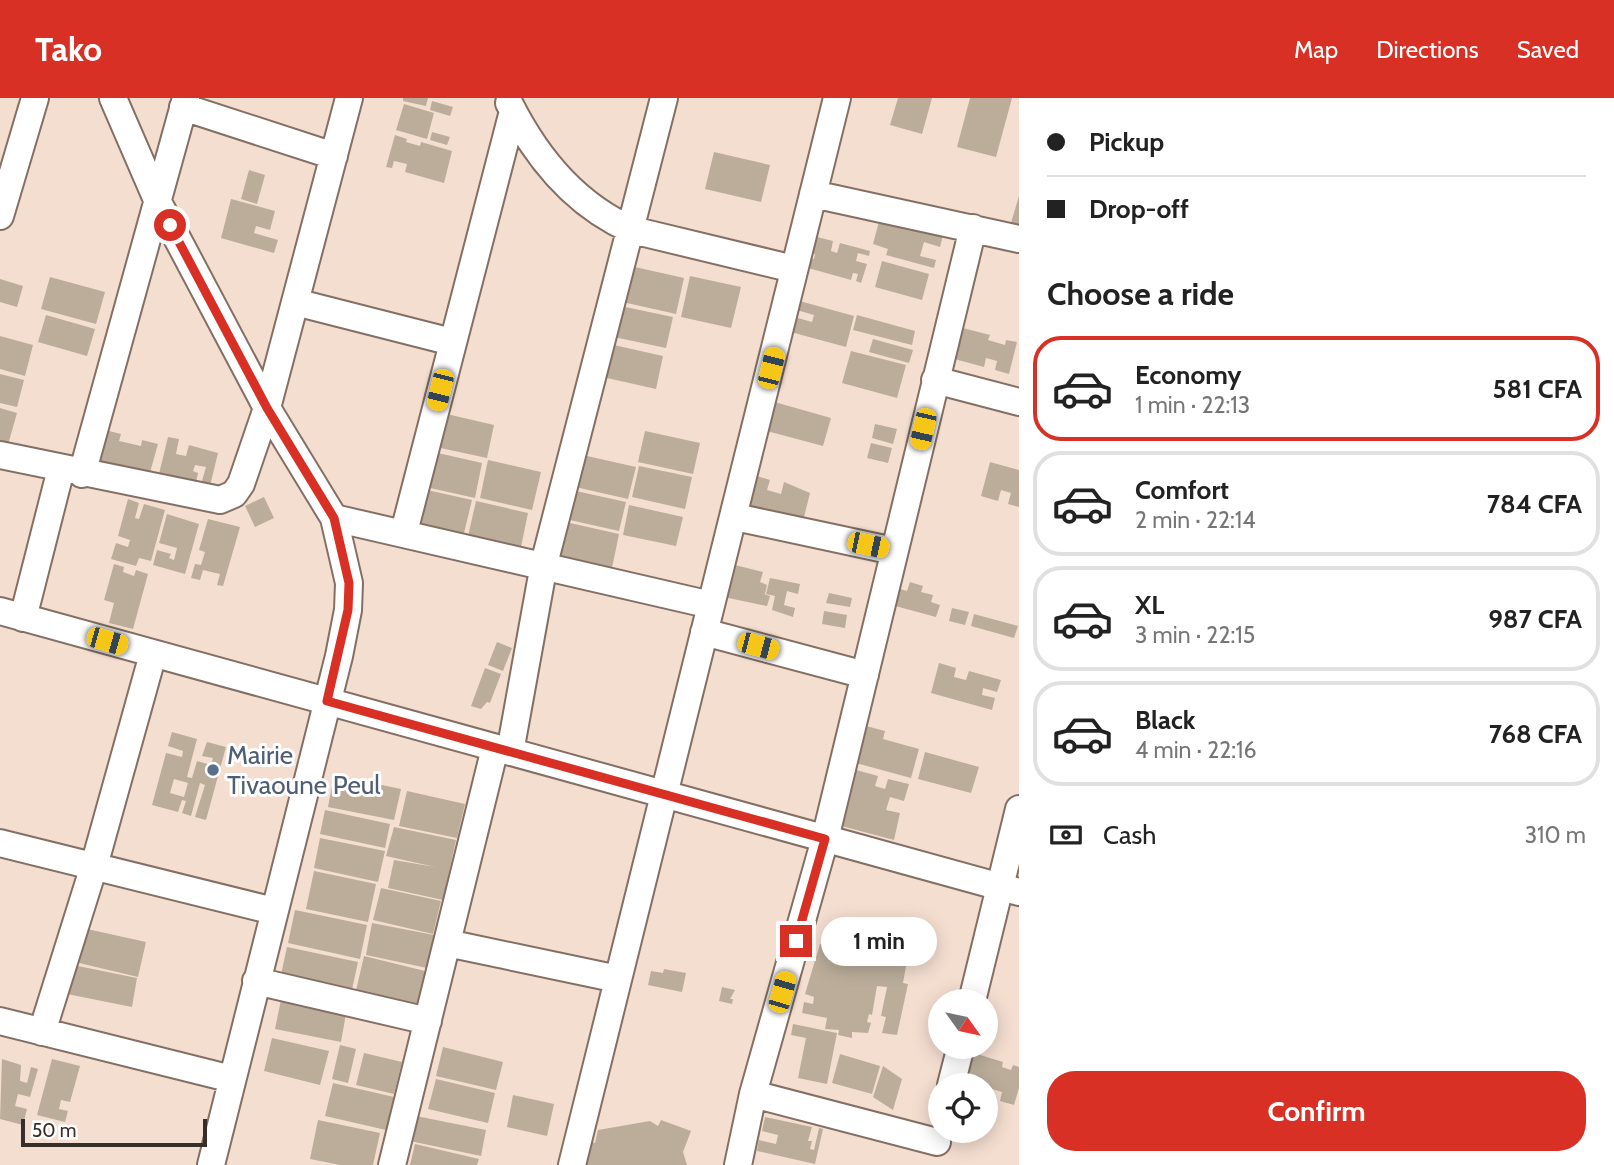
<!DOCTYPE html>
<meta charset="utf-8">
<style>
body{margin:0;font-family:Cabin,sans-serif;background:#f2f2f2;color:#222;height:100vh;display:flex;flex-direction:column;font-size:26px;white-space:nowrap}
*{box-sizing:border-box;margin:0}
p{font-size:23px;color:#767676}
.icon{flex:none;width:38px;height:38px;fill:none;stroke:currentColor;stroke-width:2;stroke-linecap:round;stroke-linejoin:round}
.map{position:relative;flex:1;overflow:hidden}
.panel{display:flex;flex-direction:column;background:#fff;width:595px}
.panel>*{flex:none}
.guide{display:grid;align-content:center;height:154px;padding:0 28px;background:#fff}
.needle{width:46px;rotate:123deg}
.buttons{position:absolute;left:928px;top:891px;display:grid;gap:14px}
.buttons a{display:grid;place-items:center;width:70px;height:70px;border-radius:50%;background:#fff;box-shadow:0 4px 18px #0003;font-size:35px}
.scale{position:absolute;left:21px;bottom:18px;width:186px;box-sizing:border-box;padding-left:7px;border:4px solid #362e28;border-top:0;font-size:19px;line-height:24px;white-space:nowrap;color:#362e28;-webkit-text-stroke:5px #fff;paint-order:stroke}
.end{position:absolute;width:32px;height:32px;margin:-16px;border:9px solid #d93025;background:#fff;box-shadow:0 0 0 4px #fff}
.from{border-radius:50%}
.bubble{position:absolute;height:49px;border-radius:24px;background:#fff;box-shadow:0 4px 18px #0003;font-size:23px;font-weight:800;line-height:49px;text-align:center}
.car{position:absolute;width:21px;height:42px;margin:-21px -10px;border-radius:9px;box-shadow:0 0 5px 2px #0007;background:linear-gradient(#f5c518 24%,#345 0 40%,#f5c518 0 76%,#345 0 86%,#f5c518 0)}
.guide b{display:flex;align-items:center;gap:24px;height:66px;font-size:26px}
.guide b+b{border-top:2px solid #e0e0e0}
.guide i{width:18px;height:18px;background:#222}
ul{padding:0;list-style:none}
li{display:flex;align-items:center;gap:21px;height:105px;margin:0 14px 10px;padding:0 14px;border:4px solid #e0e0e0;border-radius:28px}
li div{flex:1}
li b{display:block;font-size:26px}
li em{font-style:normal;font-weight:800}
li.on{border-color:#d93025}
li>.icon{width:63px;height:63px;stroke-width:1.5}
h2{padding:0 28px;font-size:32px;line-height:84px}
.pay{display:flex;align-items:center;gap:18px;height:77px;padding:0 28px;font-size:26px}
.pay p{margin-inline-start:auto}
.button{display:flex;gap:14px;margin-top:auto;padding:14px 28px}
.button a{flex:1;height:80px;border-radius:28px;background:#d93025;color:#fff;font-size:28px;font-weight:800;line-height:80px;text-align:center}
header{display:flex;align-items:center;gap:42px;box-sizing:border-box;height:98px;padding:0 35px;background:#d93025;color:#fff}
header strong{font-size:33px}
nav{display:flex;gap:38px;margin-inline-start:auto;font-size:24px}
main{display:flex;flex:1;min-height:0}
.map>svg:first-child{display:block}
.building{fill:#bcad9b;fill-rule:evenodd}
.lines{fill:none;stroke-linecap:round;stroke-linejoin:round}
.minor-casing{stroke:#836f64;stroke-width:30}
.minor{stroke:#fff;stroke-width:26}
.route{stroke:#d93025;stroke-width:9}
.service-dot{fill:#5c6f8a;stroke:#fff;stroke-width:2.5}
.labels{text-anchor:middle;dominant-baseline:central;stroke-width:6;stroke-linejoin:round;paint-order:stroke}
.service-label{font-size:26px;fill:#4e5e75;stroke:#fff;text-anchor:start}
</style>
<header>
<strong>Tako</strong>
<nav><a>Map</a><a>Directions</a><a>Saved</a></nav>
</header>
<main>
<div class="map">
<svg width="1019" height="1067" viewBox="0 0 1019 1067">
<rect width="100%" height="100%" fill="#f4ded0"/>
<path class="building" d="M403 0H428L426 8 403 3Z
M898 0H932L922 36 890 27Z
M970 0H1012L996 59 957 49Z
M432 3 453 9 450 18 430 12Z
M404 6 434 15 427 41 396 32Z
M432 34 450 39 447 47 430 42Z
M395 37 407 41 406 44 420 48 421 44 452 53 444 85 405 74 407 66 394 63 392 70 386 69Z
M714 54 770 67 761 104 705 91Z
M249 72 265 77 257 106 241 101Z
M1019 98V138L1008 135Z
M231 101 275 113 270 132 256 128 254 135 278 142 274 155 221 140Z
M881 116 903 122 901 130 912 133 915 125 944 133 940 149 924 144 920 158 936 162 934 170 886 157 888 151 873 146Z
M809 137 833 143 831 153 837 155 840 145 870 153 869 158 858 155 856 163 867 166 861 185 856 183 858 176 853 175 851 182 801 168 804 158 814 161 815 156 805 153Z
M882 163 929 176 922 202 875 189Z
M626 167 684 180 676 216 618 203Z
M690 178 741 189 731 230 681 219Z
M50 179 105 194 96 226 41 211Z
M0 181 23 188 17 209 0 204Z
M796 202 854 218 846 249 787 233 791 218 812 224 814 217 793 211Z
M616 207 673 219 666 250 609 238Z
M46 217 95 231 87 258 38 244Z
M857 217 915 233 912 247 853 232Z
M955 228 990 237 988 242 1005 247 1006 242 1017 244 1009 276 995 272 997 263 986 260 984 269 947 259Z
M0 238 33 247 25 278 0 271Z
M873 241 913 252 909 265 869 254Z
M605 245 663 258 656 291 598 278Z
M851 253 906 267 897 300 842 285Z
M0 276 24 282 17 309 0 305Z
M771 303 831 320 823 348 763 332Z
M0 310 17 315 7 350 0 348Z
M438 314 494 327 487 360 431 348Z
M875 326 897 331 893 346 872 340Z
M101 331 121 336 119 343 141 348 142 342 158 346 147 385 91 370Z
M645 333 700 345 693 376 638 364Z
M168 339 179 341 176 356 186 358 189 347 218 355 209 392 200 390 206 369 195 367 193 373 198 375 195 389 158 380Z
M871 345 892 350 888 365 867 360Z
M429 353 482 365 475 400 421 388Z
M578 356 636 369 628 401 571 388Z
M488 362 541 374 532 412 480 400Z
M990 364 1019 372V409L1008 406 1011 395 1001 392 998 403 981 398Z
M639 368 692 379 685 411 632 399Z
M750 376 770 382 767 392 781 396 784 384 810 395 803 423 742 406Z
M418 390 472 402 464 435 410 423Z
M567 391 626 404 619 433 561 420Z
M264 399 274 420 255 429 245 408Z
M128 401 139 405 135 420 139 421 144 406 165 412 151 463 139 460 136 468 111 461 116 445 128 449 130 442 118 438Z
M476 403 528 415 521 449 468 438Z
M629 407 683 419 676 448 623 437Z
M167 416 199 426 185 476 153 467 157 452 171 456 169 460 174 462 177 450 159 445Z
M208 421 240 429 223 488 217 487 220 476 203 472 200 482 191 480 195 466 201 467 205 454 199 452Z
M561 423 619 436 611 475 552 461Z
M727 465 763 474 760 484 767 487 765 496 761 495 770 498 767 508 719 498Z
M114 466 124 469 123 474 134 478 136 472 148 476 133 531 109 525 114 505 104 502Z
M770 480 800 486 798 496 787 493 784 507 795 510 793 519 772 512 775 498 766 496Z
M910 484 923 488 921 494 933 497 931 504 940 507 936 519 888 506 893 489 907 493Z
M829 495 852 500 850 509 826 505Z
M952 510 969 514 965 527 949 523Z
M824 513 847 517 845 530 822 526Z
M974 516 1018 528 1014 540 971 528Z
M497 544 512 550 503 573 488 567Z
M939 565 956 570 954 579 966 582 969 573 1001 582 997 594 983 590 982 597 995 600 992 612 931 595Z
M485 570 501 576 490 605 487 604 481 611 471 608Z
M866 628 885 633 883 641 919 651 911 680 856 665Z
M172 634 197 641 187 679 192 680 197 663 211 667 213 660 202 658 207 644 226 649 206 722 195 719 205 687 200 685 191 718 182 715 186 703 182 702 178 714 152 707 166 655 182 659 183 653 168 648ZM174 681 188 685 184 699 170 695Z
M925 654 979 669 971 695 918 681Z
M849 670 878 678 875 688 885 691 888 681 909 686 904 703 890 699 886 712 900 715 894 742 834 726Z
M334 677 401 691 394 722 328 709Z
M407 693 465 706 457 740 399 728Z
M325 712 390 726 385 750 320 736Z
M394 729 456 742 443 802 388 790 394 762 435 769 386 758Z
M320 740 385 753 378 784 314 770Z
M314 773 376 786 368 824 306 811Z
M381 790 441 803 433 836 373 822Z
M295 812 367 827 360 861 288 845Z
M372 825 434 837 427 870 366 857Z
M87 831 146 844 138 879 79 865Z
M857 841 872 844 906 868 903 885 908 886 897 937 882 935 886 919 881 918 887 889 877 888 872 917 869 916 867 924 871 925 868 935 852 934V940L838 937 839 932 825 931 827 920 802 915 804 904 813 906 814 899 805 896 820 846 831 849 833 844 841 847Z
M287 849 358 864 350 901 279 886Z
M364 858 425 873 416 911 355 897Z
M73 867 137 880 132 909 67 896Z
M664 871 686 875 682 894 648 887 651 873 663 875Z
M722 889 735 892 730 901H733L732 906 719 903Z
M282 897 347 910 341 944 275 931Z
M793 926 837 935 827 986 798 980 806 940 791 937Z
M272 940 329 953 320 987 264 973Z
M340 947 356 951 348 985 332 981Z
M443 949 503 964 496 992 436 978Z
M964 952 1003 964 1002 969 1011 972 1013 967 1019 969V990L1014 1007 1000 1003 1002 994 992 991 990 1000 985 998V987H953L956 978 974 983 976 977 958 972Z
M364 955 402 964 394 996 356 987Z
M840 956 880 968 872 996 832 985Z
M2 961 21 967 20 983 27 985 31 969 38 971 30 999 18 996 15 1008 27 1011 23 1027 0 1021Z
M52 961 80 968 70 1004 61 1002 59 1011 68 1013 65 1024 37 1017Z
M883 968 902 981 893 1012 873 999Z
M436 981 495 995 488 1025 428 1011Z
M333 985 394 999 386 1032 325 1018Z
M513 997 554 1006 547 1038 507 1029Z
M416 1018 486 1032 481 1058 410 1043Z
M765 1019 812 1029 808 1043H812L810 1051 814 1052 819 1030 823 1031 815 1066 757 1053 759 1042 776 1046 778 1037 762 1033Z
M318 1022 380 1035 373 1067H340L310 1061Z
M661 1022 691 1033 683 1054 687 1067H582L589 1043 595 1045 598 1032 650 1023 658 1028Z
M415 1046 479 1061 477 1067H410Z"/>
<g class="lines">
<defs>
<path id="minor" d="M113 0 158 104 267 310 334 420 349 485 348 512 339 558 211 1067
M509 5C536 59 575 107 632 132L794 171
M183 9 334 58
M813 96 1019 141
M0 118 35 0
M295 204 452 244
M935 282 1019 304
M0 357 220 402 234 396 241 386 267 310 349 0
M82 376 186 0
M735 419 894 453
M334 420 711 507
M404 434 513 13
M0 513 1019 794
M23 520 61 371
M704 534 865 577
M510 654 544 466 664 0
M0 745 274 813
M447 845 618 881
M256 883 428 923
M972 903 1019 711
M0 923 232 981
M42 934 94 768 153 556
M951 987 961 948
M753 996 937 1044
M392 1067 495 650
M572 1067 837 0
M738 1067 753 996 825 741 973 130"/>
</defs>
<use href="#minor" class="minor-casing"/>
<use href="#minor" class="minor"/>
</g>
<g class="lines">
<path class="route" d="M170 127 267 310 334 420 349 485 348 512 327 603 825 741 796 843"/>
</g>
<circle class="service-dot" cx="213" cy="672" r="7"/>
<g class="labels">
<g class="service-label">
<text x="227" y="657">Mairie<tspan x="227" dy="30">Tivaoune Peul</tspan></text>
</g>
</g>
</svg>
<div class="buttons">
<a><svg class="needle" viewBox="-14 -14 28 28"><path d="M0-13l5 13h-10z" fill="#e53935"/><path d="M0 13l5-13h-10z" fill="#767676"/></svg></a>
<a><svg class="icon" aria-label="locate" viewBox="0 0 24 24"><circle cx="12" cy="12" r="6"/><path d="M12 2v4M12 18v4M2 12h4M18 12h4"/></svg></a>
</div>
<div class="scale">50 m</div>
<i class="end from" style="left:170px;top:127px"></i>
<i class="end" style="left:796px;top:843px"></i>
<div class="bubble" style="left:821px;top:819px;width:116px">1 min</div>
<i class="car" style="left:771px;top:270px;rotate:14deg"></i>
<i class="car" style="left:440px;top:292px;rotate:194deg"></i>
<i class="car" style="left:923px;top:331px;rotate:193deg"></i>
<i class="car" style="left:868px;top:447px;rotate:102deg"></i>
<i class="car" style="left:107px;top:543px;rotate:106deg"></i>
<i class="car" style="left:758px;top:548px;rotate:105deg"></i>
<i class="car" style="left:782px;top:894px;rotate:16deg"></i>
</div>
<section class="panel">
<div class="guide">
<b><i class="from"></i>Pickup</b>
<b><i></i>Drop-off</b>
</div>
<h2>Choose a ride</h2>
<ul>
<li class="on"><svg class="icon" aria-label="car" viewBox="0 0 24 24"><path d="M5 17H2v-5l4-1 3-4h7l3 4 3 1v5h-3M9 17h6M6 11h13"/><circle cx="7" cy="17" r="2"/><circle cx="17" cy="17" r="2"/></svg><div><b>Economy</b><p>1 min · 22:13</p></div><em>581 CFA</em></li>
<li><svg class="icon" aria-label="car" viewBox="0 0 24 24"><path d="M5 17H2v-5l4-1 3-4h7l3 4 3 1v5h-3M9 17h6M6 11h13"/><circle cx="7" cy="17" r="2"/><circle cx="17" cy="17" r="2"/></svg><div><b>Comfort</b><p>2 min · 22:14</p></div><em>784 CFA</em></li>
<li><svg class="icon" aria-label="car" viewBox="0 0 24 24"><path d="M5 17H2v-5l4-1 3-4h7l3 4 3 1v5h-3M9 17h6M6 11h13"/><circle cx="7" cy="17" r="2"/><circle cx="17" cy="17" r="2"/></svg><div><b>XL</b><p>3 min · 22:15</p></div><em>987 CFA</em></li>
<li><svg class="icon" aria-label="car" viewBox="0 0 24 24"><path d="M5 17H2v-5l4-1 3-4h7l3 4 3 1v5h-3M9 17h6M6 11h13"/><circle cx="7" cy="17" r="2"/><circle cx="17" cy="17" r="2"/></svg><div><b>Black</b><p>4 min · 22:16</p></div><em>768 CFA</em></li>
</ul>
<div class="pay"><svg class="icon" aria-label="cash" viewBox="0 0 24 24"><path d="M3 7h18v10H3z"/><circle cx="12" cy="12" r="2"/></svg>Cash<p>310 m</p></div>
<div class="button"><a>Confirm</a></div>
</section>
</main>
